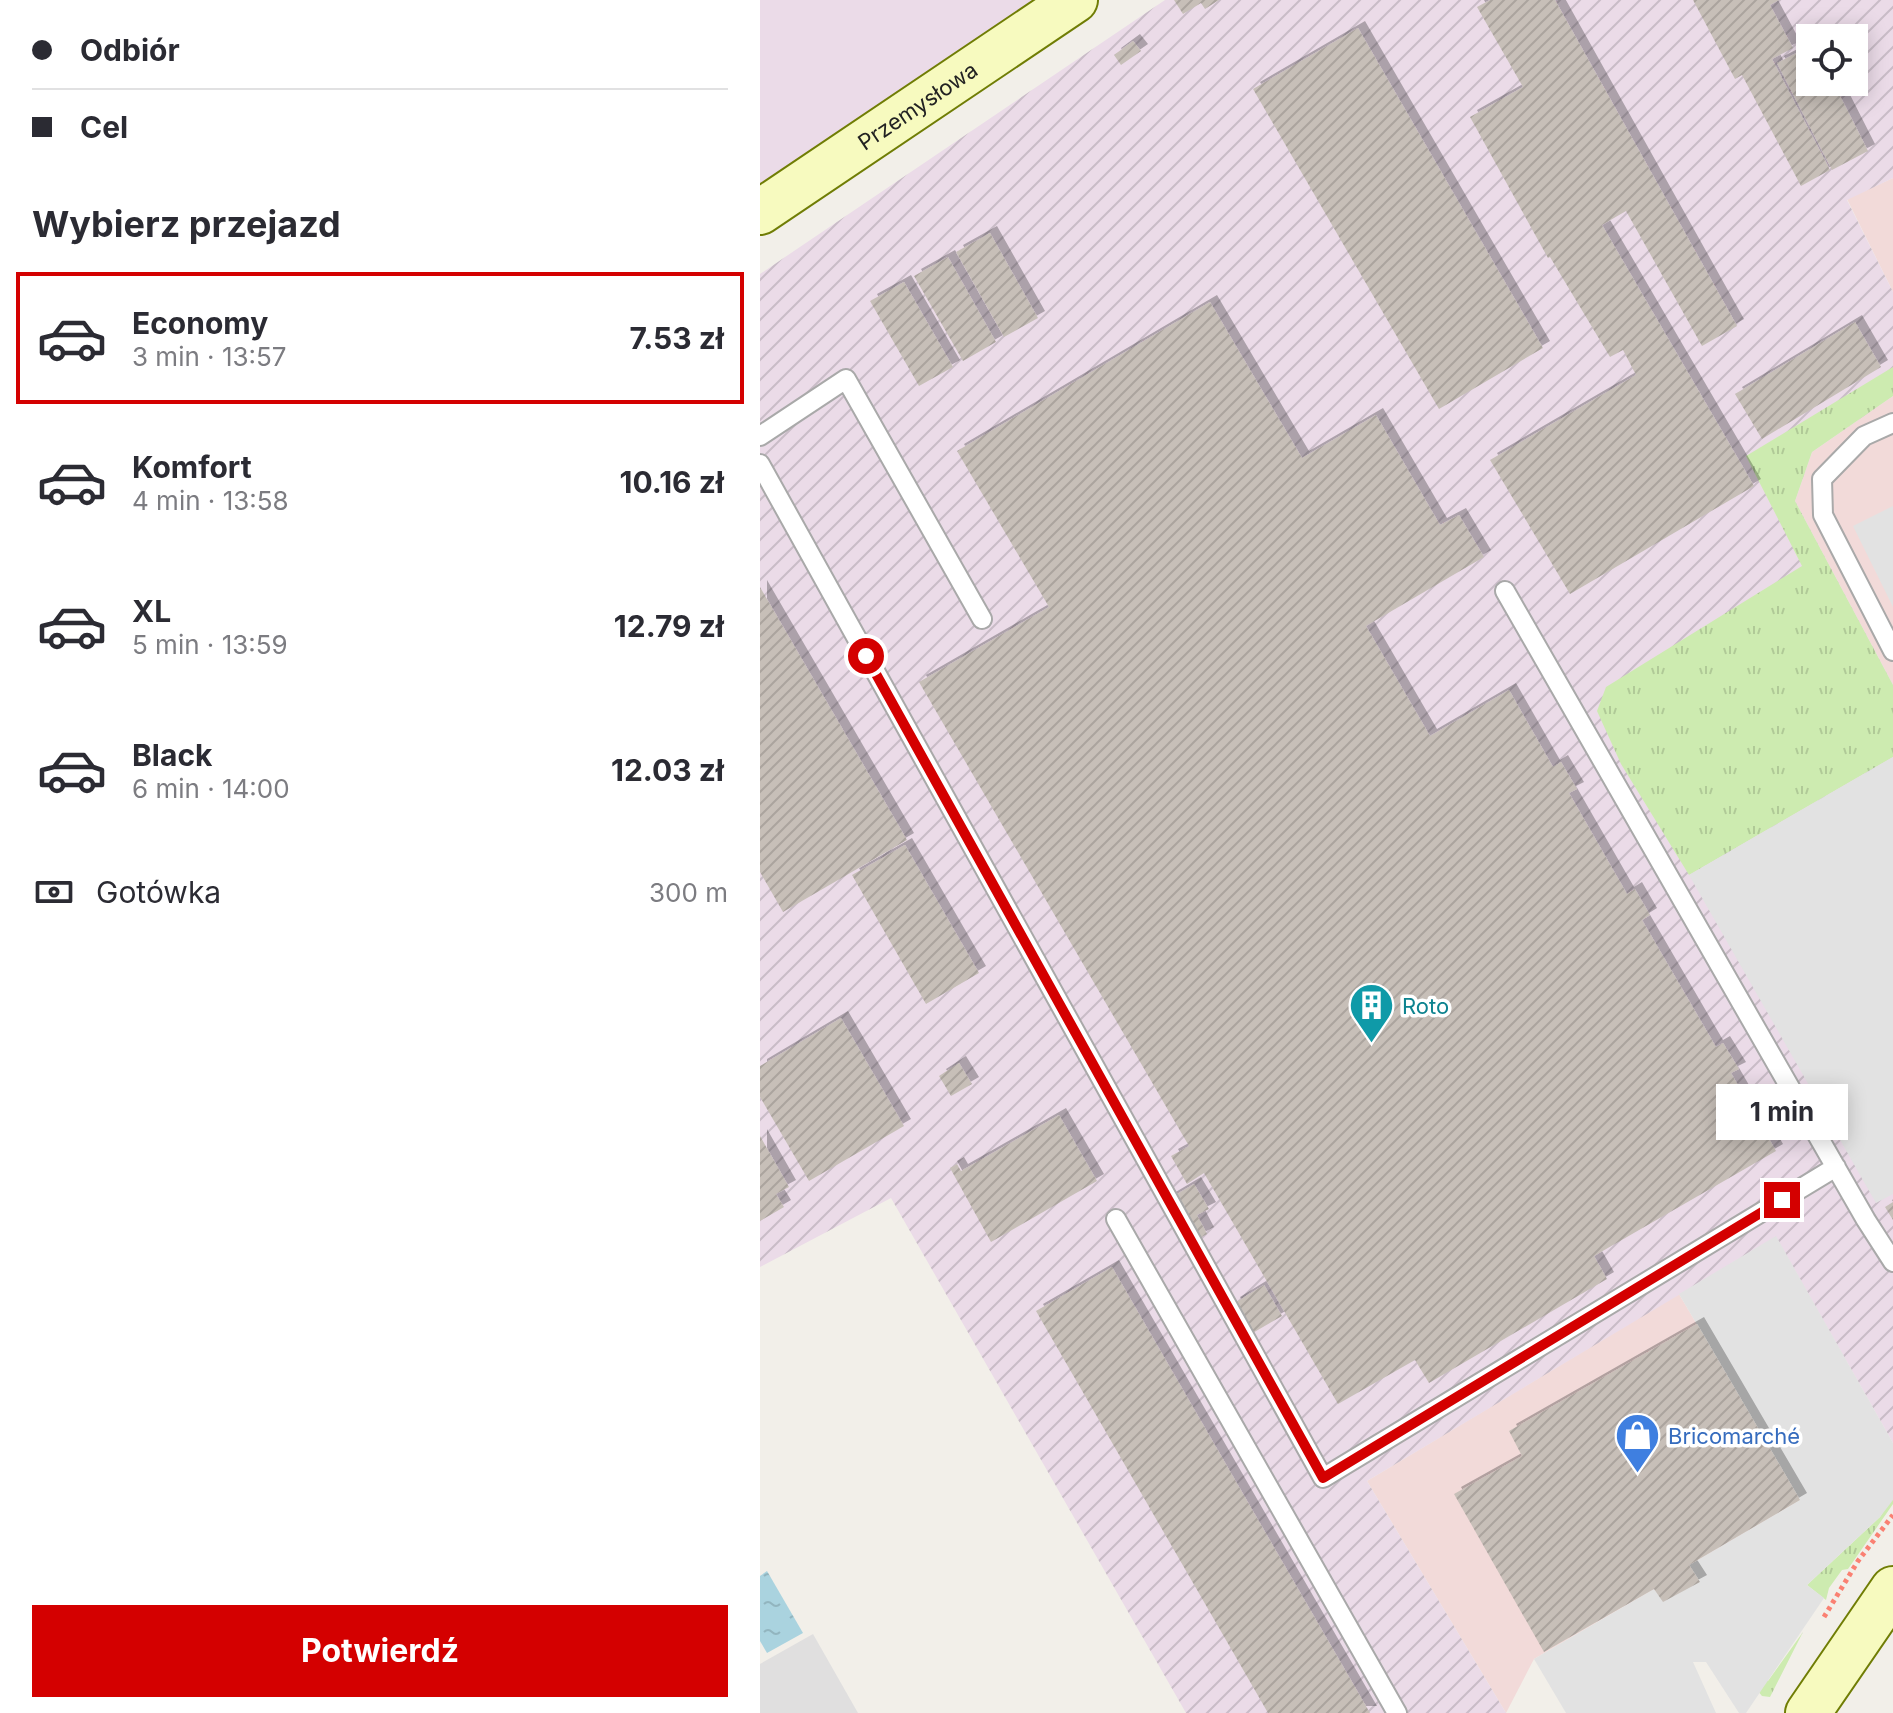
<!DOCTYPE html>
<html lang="pl">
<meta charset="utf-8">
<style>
body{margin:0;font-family:Inter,sans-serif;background:#f7f7f7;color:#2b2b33;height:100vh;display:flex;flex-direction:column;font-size:30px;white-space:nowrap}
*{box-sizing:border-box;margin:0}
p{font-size:26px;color:#7c7c81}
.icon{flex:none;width:44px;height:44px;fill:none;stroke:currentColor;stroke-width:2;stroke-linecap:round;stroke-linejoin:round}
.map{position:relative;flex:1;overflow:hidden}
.drawer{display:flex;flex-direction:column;background:#fff;width:760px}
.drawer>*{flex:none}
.guide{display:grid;align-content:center;height:176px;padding:0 32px;background:#fff}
.controls{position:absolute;left:1036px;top:24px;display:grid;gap:16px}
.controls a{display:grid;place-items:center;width:72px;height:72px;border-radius:0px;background:#fff;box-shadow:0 4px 20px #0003;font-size:40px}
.end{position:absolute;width:36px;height:36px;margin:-18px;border:10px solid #d40000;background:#fff;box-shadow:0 0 0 4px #fff}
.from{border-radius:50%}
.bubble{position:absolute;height:56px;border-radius:0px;background:#fff;box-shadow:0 4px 20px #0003;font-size:26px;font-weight:700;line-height:56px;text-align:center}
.guide b{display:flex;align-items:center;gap:28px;height:76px;font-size:30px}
.guide b+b{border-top:2px solid #e1e1e2}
.guide i{width:20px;height:20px;background:#2b2b33}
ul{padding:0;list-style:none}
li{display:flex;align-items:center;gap:24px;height:132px;margin:0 16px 12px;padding:0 16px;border:4px solid transparent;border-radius:0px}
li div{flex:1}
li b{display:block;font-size:30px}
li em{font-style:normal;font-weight:700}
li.current{border-color:#d40000}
li>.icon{width:72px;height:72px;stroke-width:1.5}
h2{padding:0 32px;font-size:36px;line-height:96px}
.pay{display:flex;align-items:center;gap:20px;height:88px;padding:0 32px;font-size:30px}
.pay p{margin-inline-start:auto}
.button{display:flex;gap:16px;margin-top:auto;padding:16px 32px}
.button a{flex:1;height:92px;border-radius:0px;background:#d40000;color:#fff;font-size:32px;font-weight:700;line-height:92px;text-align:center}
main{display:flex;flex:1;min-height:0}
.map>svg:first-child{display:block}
.residential{fill:#e0dfdf}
.commercial{fill:#f2dad9}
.industrial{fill:url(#industrial-furrows);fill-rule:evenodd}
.railway{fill:#ebdbe8}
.grass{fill:url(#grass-tufts)}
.parking{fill:#e2e2e2}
.water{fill:url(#water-ripples)}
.building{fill:url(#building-hatch);filter:url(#shadow)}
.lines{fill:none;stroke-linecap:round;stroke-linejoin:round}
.lane-casing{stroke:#a9a9a9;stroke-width:22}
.secondary-casing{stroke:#707d05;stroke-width:48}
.path{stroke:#fa8072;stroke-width:5;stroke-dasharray:4 4;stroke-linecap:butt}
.lane{stroke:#fff;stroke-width:18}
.secondary{stroke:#f7fabf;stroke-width:44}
.route{stroke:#d40000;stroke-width:10}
.labels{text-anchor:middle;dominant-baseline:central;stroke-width:7;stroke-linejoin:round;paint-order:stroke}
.street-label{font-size:22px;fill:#222;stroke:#fff}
.culture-label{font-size:22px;fill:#0d838f;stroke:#fff;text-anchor:start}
.shop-label{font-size:22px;fill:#366cbe;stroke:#fff;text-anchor:start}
</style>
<main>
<section class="drawer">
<div class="guide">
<b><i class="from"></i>Odbiór</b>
<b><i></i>Cel</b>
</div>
<h2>Wybierz przejazd</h2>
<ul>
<li class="current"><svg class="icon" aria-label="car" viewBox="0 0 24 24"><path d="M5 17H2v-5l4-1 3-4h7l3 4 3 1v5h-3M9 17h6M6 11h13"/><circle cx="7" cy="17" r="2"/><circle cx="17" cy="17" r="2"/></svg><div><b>Economy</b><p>3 min · 13:57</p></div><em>7.53 zł</em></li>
<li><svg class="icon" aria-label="car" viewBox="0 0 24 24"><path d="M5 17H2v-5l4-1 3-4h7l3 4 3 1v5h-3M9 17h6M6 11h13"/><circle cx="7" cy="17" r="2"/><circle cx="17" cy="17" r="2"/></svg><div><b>Komfort</b><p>4 min · 13:58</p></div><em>10.16 zł</em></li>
<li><svg class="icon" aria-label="car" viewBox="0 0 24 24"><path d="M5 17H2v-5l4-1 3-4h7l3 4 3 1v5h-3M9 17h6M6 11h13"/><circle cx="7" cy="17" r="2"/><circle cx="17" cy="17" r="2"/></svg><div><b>XL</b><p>5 min · 13:59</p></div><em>12.79 zł</em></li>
<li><svg class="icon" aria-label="car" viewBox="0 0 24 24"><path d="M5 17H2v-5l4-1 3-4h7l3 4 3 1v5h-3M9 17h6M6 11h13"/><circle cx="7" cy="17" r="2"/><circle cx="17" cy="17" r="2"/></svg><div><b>Black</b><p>6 min · 14:00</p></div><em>12.03 zł</em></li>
</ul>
<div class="pay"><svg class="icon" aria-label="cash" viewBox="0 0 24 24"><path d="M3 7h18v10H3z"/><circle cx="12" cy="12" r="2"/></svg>Gotówka<p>300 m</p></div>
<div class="button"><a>Potwierdź</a></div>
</section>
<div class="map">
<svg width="1133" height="1713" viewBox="0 0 1133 1713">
<defs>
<pattern id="industrial-furrows" width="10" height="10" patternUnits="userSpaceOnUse" patternTransform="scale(2)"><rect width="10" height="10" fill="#ebdbe8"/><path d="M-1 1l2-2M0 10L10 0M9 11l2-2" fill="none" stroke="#c9bcc7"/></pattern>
<pattern id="grass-tufts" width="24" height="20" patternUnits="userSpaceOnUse" patternTransform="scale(2)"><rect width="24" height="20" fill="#cdebb0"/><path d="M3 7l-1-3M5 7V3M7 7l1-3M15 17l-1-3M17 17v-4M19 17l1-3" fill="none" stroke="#b0c997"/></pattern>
<pattern id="water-ripples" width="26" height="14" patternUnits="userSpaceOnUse" patternTransform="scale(2)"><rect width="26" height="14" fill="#aad3df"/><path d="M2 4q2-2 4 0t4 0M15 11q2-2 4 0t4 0" fill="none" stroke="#92b5bf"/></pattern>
<pattern id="building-hatch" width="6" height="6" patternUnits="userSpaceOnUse" patternTransform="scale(2)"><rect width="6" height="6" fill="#c7bfb8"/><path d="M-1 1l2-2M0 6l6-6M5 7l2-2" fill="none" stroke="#aba49e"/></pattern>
<filter id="shadow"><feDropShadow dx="7" dy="-7" stdDeviation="0" flood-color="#0004"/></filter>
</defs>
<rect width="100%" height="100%" fill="#f2efe9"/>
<path class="residential" d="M53 1634 98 1713H0V1664Z"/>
<path class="commercial" d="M1133 178V292L1087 199Z
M1133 396V685L1035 501 1052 452Z
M919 1294 1040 1500 930 1565 940 1582 903 1602 894 1589 774 1659 746 1713 607 1481Z"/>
<path class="industrial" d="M405 0H1133V178L1087 200 1133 292V396L1052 452 1035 501 1133 685V1443L1016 1237 607 1481 746 1713H426L131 1198 0 1267V274ZM1050 38H1094V82H1050Z"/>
<path class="railway" d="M0 0H276L0 185Z"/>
<path class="grass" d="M1133 367V396L1052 452 1035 501 1133 685V757L929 875 861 764 837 711 846 687 1042 566 986 456Z
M1133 1495V1504L1088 1569 1082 1570 1069 1588 1066 1600 1047 1585 1120 1517Z
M1043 1632 1010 1697 1002 1696 986 1677 1008 1681Z"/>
<path class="parking" d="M1133 506V607L1093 526Z
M1133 757V1194L1116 1203 929 875Z
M1016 1236 1133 1443V1500L1120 1517 1047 1585 1064 1598 986 1713H979L946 1662H933L956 1713H806L774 1659 894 1589 904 1601 939 1581 929 1565 1040 1500 919 1294Z"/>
<path class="water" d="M7 1571 43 1633 7 1653 0 1641V1576Z"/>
<path class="building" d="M414 0H459L445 9 441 3 423 14Z
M730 0H795L977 326 942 346 866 211 842 225 994 486 810 594 730 460 876 375 863 350 850 357 790 257 788 258 710 117 763 87 717 7Z
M933 0H1019L1010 5 1033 48 1012 59 1070 170 1041 186 982 75 975 79Z
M598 28 783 348 679 409 493 89Z
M373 41 381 51 361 65 354 55Z
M1050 46V82H1073L1108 151 1072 170 1017 63Z
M230 233 278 318 244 337 196 252Z
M188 257 236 342 203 361 154 276Z
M144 282 193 367 159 386 110 301Z
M450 302 542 458 616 415 680 525 699 515 724 557 606 626 670 736 749 690 793 767 801 762 817 789 809 793 867 894 875 889 890 915 882 920 956 1047 963 1043 979 1069 971 1073 1016 1151 834 1256 847 1279 669 1383 655 1360 578 1404 444 1173 427 1184 411 1156 429 1146 159 682 289 607 197 451Z
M1095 322 1121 367 1002 439 975 394Z
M0 587 147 840 23 912 0 872Z
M145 845 219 973 166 1004 92 875Z
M81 1018 144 1126 49 1181 0 1097V1066Z
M199 1063 212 1084 191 1096 179 1076Z
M299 1115 337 1181 231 1242 190 1168 197 1164 201 1171Z
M0 1136 29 1187 16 1194 24 1207 0 1221Z
M434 1184 449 1209 437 1215 447 1234 432 1242 407 1200Z
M1133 1202V1220L1125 1207Z
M352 1267 512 1544 610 1713H508L470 1647 276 1311Z
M504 1285 522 1316 491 1334 473 1304Z
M937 1324 1040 1500 929 1565 940 1582 903 1602 894 1589 784 1652 694 1494 762 1456 749 1431Z"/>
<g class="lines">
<defs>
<path id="lane" d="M1133 423 1104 436 1062 479 1063 515 1133 651
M0 436 86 379 222 619
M0 464 563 1478 1076 1167
M745 591 1106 1220 1133 1262
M356 1219 637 1713"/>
<g id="secondary">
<path id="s1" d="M0 212 315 0"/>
<path d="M1048 1713 1133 1589"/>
</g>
</defs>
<use href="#lane" class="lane-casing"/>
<use href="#secondary" class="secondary-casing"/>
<path class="path" d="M1064 1617 1098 1561 1133 1515"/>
<use href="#lane" class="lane"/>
<use href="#secondary" class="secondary"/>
</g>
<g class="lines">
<path class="route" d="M106 656 563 1478 1022 1200"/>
</g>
<defs>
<symbol id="building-pin" viewBox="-11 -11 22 30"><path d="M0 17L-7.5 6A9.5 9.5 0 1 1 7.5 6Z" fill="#0f9aa8" stroke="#fff"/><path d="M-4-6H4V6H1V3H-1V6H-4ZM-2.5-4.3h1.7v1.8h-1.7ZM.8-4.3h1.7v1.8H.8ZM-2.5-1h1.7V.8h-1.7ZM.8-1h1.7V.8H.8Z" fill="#fff"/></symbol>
<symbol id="shop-pin" viewBox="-11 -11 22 30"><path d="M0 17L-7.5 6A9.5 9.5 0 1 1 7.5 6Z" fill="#3f7fe0" stroke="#fff"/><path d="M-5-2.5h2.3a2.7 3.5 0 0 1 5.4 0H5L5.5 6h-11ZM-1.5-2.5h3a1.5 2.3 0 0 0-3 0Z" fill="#fff"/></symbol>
</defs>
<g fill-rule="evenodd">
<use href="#building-pin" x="586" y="980" width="51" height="69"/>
<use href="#shop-pin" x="852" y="1410" width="51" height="69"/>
</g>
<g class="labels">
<g class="street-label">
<text stroke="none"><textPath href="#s1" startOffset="190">Przemysłowa</textPath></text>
</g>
<g class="culture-label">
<text x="642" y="1006">Roto</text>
</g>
<g class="shop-label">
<text x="908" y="1436">Bricomarché</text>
</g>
</g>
</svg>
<div class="controls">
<a><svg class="icon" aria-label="locate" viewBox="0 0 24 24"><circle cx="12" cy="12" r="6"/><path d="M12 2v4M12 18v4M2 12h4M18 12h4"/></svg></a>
</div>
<i class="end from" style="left:106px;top:656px"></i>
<i class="end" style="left:1022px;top:1200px"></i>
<div class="bubble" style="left:956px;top:1084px;width:132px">1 min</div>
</div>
</main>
